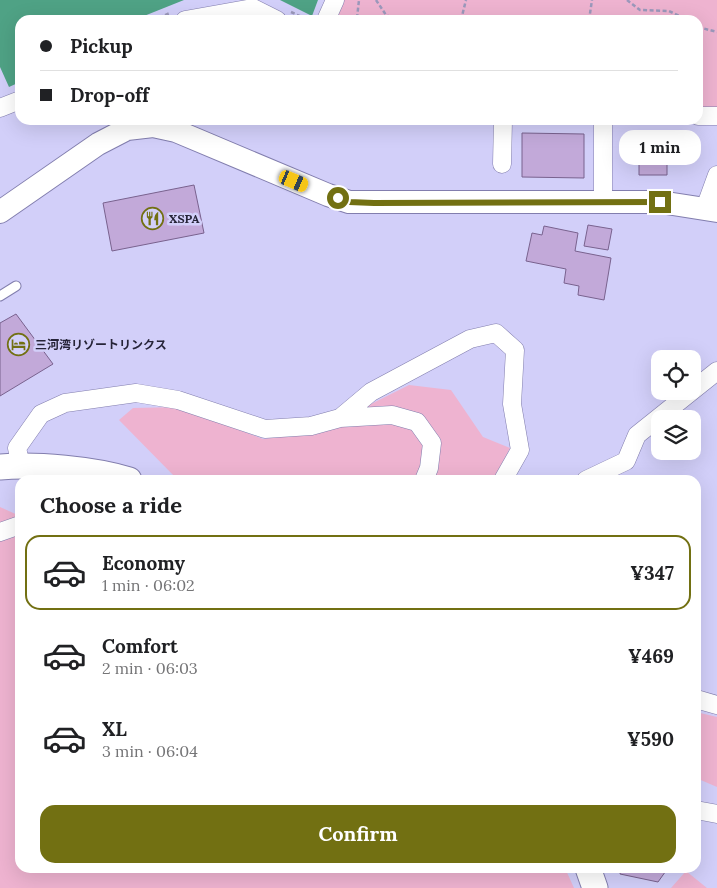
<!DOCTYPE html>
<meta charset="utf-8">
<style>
body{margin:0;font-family:Lora,"Noto Sans JP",serif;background:#f2f2f2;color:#202124;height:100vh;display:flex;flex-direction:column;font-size:19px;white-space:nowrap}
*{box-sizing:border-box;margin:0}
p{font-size:16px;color:#757577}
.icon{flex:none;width:28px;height:28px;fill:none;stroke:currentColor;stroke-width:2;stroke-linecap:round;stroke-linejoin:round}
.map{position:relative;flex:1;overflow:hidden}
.sheet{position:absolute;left:15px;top:475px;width:686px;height:398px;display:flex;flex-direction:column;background:#fff;border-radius:15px;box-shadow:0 5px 20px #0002}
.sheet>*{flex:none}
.top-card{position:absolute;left:15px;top:15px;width:688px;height:110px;border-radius:15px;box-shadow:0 5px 20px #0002;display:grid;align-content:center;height:110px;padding:0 25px;background:#fff}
.buttons{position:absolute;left:651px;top:350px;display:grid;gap:10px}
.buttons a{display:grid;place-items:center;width:50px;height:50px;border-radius:10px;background:#fff;box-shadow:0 5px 20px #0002;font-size:25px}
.end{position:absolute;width:22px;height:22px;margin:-11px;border:6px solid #727012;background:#fff;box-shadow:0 0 0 2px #fff}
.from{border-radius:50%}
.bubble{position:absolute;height:35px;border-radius:15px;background:#fff;box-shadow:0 5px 20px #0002;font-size:16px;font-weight:700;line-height:35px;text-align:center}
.car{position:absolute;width:15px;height:30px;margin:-15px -8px;border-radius:6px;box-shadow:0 0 4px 1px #0007;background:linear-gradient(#f5c518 24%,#345 0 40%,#f5c518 0 76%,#345 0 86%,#f5c518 0)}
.top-card b{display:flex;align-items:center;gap:18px;height:48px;font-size:19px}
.top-card b+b{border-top:1px solid #e0e0e0}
.top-card i{width:12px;height:12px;background:#202124}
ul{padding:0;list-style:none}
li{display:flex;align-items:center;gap:15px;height:75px;margin:0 10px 8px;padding:0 15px;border:2px solid transparent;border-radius:15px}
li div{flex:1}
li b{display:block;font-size:19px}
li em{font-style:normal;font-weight:700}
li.active{border-color:#727012}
li>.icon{width:45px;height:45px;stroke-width:1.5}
h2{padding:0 25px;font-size:22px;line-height:60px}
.action{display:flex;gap:10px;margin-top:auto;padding:10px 25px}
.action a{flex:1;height:58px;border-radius:15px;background:#727012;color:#fff;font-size:20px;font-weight:700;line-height:58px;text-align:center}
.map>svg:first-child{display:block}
.green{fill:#eeb3d0}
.water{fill:#4fa285}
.building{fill:#c2a9d9;stroke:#79628e}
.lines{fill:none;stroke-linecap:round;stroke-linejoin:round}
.service-casing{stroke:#827eae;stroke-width:11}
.minor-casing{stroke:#827eae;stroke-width:19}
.tertiary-casing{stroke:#827eae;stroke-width:24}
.secondary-casing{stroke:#827eae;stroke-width:27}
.path{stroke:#9b98bb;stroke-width:2.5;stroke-dasharray:4 2.5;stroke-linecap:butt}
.service{stroke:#fff;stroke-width:9}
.minor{stroke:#fff;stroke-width:18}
.tertiary{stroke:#fff;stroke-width:22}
.secondary{stroke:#fff;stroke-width:25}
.route{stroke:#727012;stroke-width:6}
.labels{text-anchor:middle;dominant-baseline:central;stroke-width:5;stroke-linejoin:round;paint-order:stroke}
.poi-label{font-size:12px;font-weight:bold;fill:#262438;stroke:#d2cff9;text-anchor:start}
</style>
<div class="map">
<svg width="717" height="888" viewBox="0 0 717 888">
<rect width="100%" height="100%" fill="#d2cff9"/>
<path class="green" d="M335 0H717V116H698V20H326Z
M409 385 451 390 483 437 510 448 494 480H182L176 478 119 420 133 408 179 407 263 439 313 433Z
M0 507 20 516V868H565L574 888H0Z
M696 712 717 717V787L696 778Z
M686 871 707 888H671Z"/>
<path class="water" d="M0 0H184L134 20H20V82L9 87 0 67Z
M280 0H318L312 16Z"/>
<path class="building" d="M522 133 584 134V178L522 177Z
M639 133 667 134V175H639Z
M194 185 204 233 112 251 103 203Z
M588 225 612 229 608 250 584 246Z
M544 226 578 233 575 251 611 258 604 300 578 295 579 286 564 283 566 269 526 261 532 233 542 235Z
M16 314 53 364 0 396V323Z
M621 868H668L658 882 620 874Z"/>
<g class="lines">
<defs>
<path id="service" d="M0 296 16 286"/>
<path id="minor" d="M185 20 253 8 277 20
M326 20 335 0
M0 108 20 100
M698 116H717
M502 164 503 120
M603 201V120
M705 208 717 175
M692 391 717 371
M340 418 392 415 417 422 432 443 429 468 424 480
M21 466 17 448 41 414 65 403 136 393 178 400 265 429 311 426 340 418 371 392 470 339 496 333 515 350 512 404 520 450 503 480
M586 480 626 461 637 435 692 391
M0 532 20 525
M696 699 717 705
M696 810 717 814"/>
<path id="tertiary" d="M0 212 98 144 127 129 153 126 176 131 328 195 349 202H660L717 211"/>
<path id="secondary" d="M0 467C36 464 94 469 129 480
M588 868 595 888"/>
</defs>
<use href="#service" class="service-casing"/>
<use href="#minor" class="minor-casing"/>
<use href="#tertiary" class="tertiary-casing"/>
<use href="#secondary" class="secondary-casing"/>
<path class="path" d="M376 0 386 15 395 20
M627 0 640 10 669 11 688 20
M291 12 308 20
M357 18 359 0
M153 20 170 13
M354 20 357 18 364 20
M461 20 466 0
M589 20 592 0
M698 27 717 32"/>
<use href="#service" class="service"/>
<use href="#minor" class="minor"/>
<use href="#tertiary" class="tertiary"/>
<use href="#secondary" class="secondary"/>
</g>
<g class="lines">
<path class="route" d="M338 198 349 202 374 203 660 202"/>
</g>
<defs>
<symbol id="restaurant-ring" viewBox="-11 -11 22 22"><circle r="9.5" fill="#d2cff9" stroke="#727012" stroke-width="1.5"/><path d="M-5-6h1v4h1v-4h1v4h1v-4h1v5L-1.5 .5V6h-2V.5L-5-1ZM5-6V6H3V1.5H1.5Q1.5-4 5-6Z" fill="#727012"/></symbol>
<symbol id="hotel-ring" viewBox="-11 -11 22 22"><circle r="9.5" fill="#d2cff9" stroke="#727012" stroke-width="1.5"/><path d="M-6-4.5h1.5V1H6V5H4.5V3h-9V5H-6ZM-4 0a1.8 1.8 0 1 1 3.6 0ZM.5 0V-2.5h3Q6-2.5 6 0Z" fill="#727012"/></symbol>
</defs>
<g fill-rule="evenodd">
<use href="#restaurant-ring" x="140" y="206" width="25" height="25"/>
<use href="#hotel-ring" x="6" y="332" width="25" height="25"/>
</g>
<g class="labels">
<g class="poi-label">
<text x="169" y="218">XSPA</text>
<text x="35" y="344">三河湾リゾートリンクス</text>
</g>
</g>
</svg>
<div class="buttons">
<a><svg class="icon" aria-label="locate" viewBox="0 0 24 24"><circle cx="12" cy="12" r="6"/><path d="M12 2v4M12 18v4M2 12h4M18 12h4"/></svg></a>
<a><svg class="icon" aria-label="layers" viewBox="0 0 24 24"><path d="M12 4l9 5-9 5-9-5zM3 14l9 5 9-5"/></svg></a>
</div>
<i class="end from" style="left:338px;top:198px"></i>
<i class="end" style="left:660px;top:202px"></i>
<div class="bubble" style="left:619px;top:130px;width:82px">1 min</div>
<i class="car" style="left:294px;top:181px;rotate:113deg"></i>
<div class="top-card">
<b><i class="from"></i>Pickup</b>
<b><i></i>Drop-off</b>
</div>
<section class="sheet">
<h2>Choose a ride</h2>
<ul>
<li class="active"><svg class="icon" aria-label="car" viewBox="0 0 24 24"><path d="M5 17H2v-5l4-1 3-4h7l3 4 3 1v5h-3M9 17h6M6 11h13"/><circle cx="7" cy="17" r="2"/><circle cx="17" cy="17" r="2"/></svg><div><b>Economy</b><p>1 min · 06:02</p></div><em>¥347</em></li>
<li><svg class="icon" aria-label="car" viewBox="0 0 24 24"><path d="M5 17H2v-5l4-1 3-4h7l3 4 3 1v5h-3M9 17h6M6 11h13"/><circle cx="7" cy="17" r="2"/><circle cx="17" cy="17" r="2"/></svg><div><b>Comfort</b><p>2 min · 06:03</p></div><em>¥469</em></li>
<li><svg class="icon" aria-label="car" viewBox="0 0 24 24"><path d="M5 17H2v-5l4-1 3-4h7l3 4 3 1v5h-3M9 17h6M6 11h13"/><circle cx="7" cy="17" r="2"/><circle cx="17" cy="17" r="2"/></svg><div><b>XL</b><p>3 min · 06:04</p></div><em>¥590</em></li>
</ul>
<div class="action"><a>Confirm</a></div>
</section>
</div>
